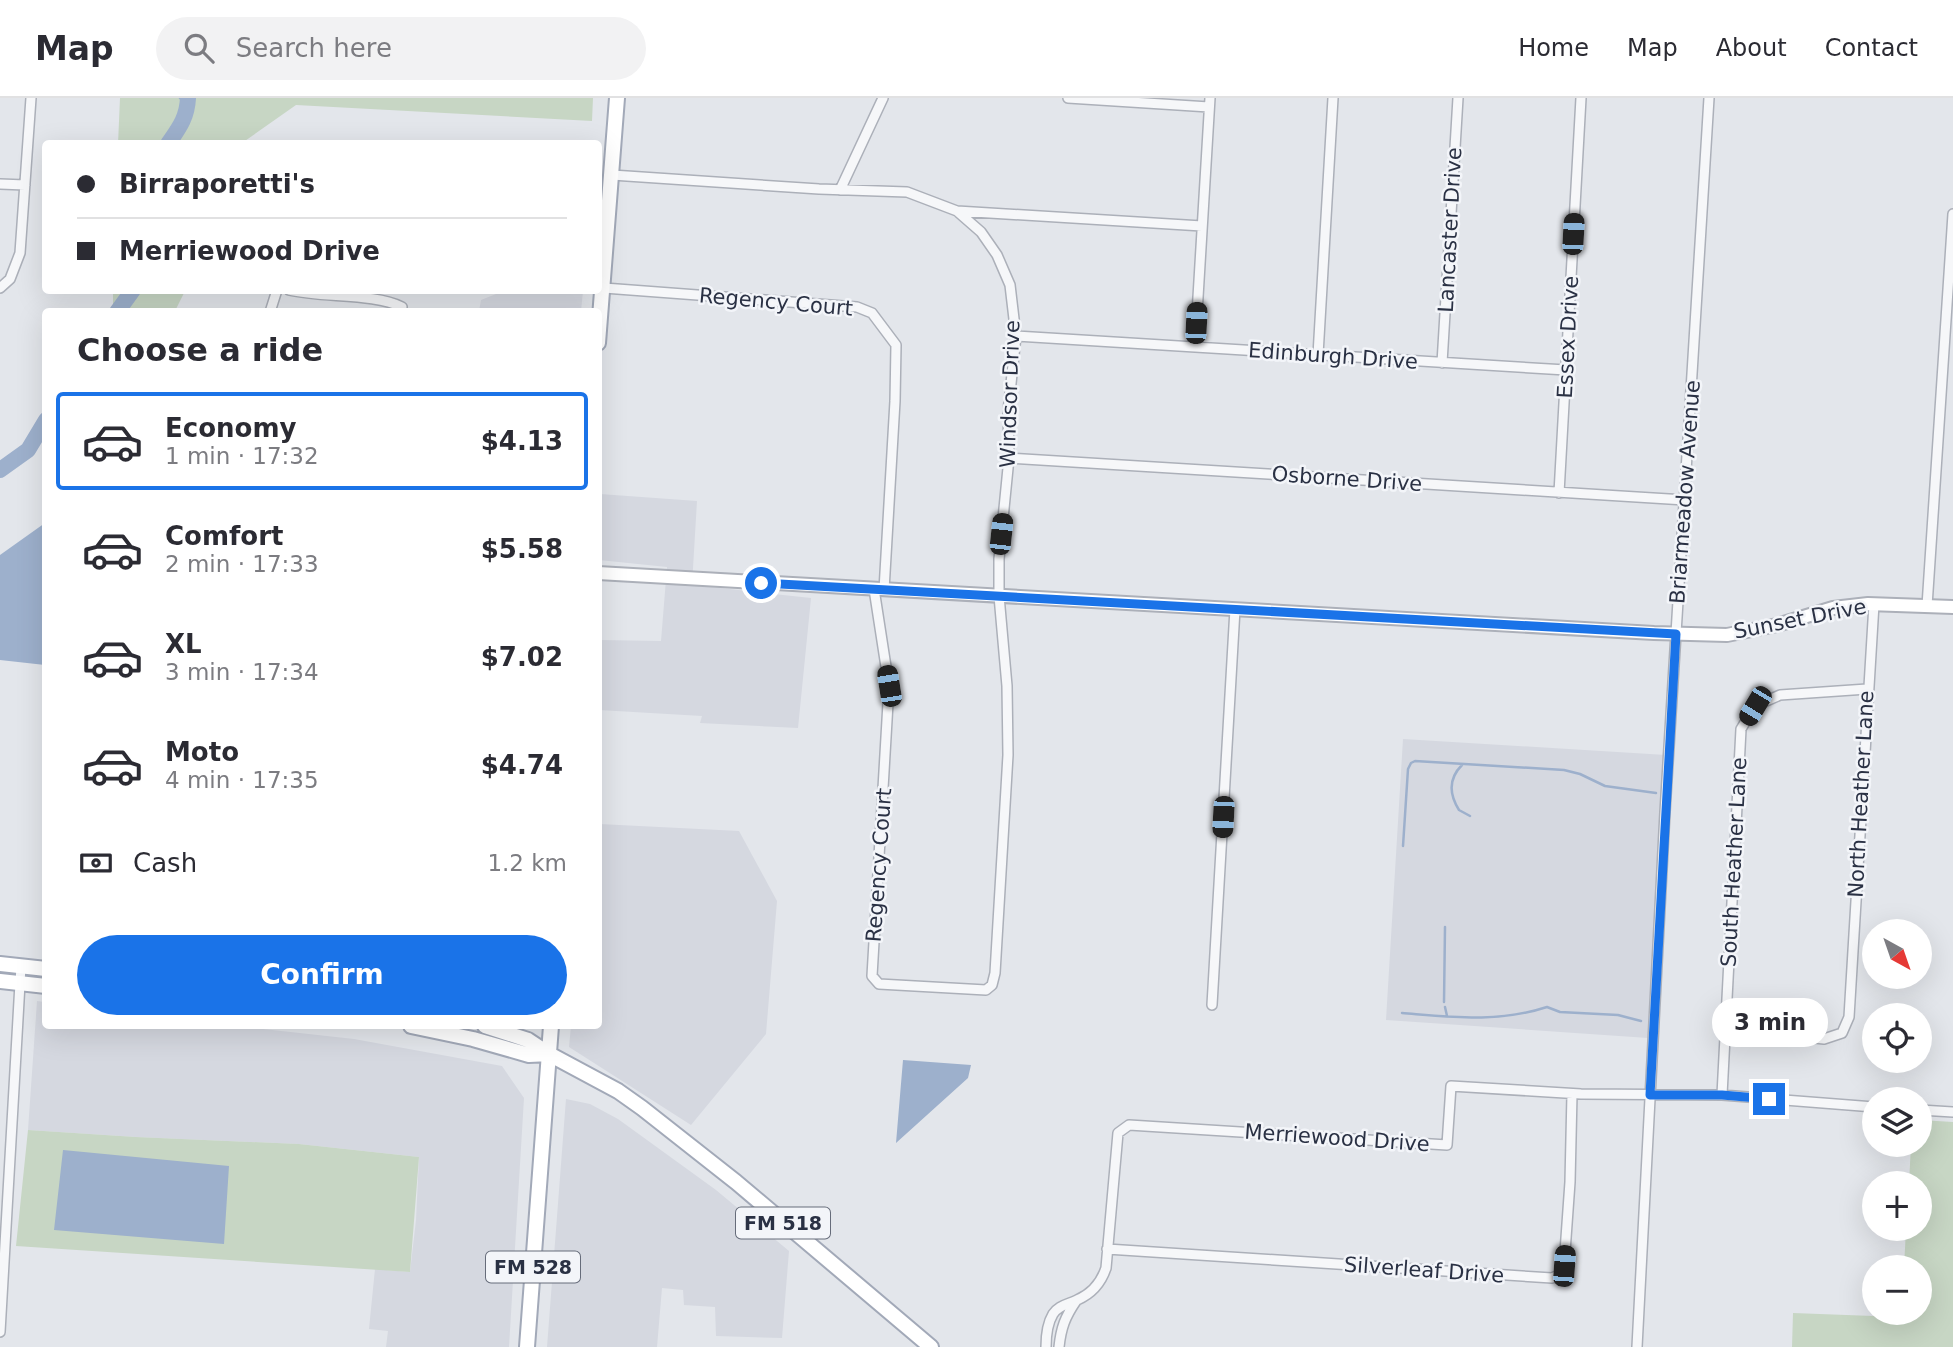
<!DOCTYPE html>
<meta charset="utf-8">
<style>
body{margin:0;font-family:"DejaVu Sans",sans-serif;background:#f2f2f3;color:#2b2b33;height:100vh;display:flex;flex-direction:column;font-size:26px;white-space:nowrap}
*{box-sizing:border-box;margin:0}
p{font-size:23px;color:#7c7c81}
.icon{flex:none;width:38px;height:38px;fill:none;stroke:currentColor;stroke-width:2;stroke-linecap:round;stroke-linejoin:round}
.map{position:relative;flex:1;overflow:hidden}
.details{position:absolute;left:42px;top:210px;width:560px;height:721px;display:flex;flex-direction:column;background:#fff;border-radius:7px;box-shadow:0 7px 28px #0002}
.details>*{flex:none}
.hud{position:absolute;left:42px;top:42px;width:560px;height:154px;border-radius:7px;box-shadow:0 7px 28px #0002;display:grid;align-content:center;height:154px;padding:0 35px;background:#fff}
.needle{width:46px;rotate:140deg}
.fabs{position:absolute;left:1862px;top:821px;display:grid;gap:14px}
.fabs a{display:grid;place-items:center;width:70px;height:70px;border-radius:50%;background:#fff;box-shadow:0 7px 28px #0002;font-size:35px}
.end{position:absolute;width:32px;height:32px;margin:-16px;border:9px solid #1a73e8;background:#fff;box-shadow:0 0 0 4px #fff}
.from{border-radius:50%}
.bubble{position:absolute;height:49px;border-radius:24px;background:#fff;box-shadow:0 7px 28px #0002;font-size:23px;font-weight:700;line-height:49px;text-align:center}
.car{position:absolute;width:21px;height:42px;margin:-21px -10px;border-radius:9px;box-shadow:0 0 5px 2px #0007;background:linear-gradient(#222 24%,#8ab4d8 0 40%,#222 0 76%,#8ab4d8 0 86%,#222 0)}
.hud b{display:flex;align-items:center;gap:24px;height:66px;font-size:26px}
.hud b+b{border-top:2px solid #e1e1e2}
.hud i{width:18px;height:18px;background:#2b2b33}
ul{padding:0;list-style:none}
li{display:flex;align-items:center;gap:21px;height:98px;margin:0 14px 10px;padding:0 21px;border:4px solid transparent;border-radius:7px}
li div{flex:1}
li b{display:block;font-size:26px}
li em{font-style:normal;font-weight:700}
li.on{border-color:#1a73e8}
li>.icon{width:63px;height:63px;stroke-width:1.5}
h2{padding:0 35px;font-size:32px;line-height:84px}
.pay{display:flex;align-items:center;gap:18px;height:77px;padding:0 35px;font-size:26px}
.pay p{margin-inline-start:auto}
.cta{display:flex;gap:14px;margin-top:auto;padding:14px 35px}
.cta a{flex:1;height:80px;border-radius:42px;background:#1a73e8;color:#fff;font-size:28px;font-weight:700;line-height:80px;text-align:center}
header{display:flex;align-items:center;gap:42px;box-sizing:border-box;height:98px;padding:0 35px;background:#fff;border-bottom:2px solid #e1e1e2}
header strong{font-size:33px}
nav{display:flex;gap:38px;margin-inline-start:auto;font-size:24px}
.search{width:490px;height:63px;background:#f2f2f3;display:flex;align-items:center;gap:18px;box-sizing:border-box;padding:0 24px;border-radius:38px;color:#7c7c81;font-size:26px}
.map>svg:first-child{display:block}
.built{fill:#d5d8e0}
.green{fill:#c7d6c4}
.water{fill:#9db0cc}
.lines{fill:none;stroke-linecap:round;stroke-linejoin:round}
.stream{stroke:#9db0cc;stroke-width:2.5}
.river{stroke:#9db0cc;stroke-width:16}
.street-casing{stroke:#acb0b9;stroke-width:12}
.secondary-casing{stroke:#acb0b9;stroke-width:16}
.primary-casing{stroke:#a2a9b8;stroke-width:18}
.street{stroke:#f6f7f9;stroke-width:9}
.secondary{stroke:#fff;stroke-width:12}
.primary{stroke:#fff;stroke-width:14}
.route{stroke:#1a73e8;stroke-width:9}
.labels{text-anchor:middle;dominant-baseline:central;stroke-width:5;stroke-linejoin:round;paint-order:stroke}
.shield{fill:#f3f5f9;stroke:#666c7a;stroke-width:2}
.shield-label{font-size:19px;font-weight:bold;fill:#2a3144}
.street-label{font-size:21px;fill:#2a3144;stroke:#f3f5f9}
</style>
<header>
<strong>Map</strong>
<div class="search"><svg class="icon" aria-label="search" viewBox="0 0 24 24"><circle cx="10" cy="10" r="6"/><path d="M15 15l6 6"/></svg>Search here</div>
<nav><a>Home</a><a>Map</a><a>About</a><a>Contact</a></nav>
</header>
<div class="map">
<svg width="1953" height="1249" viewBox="0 0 1953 1249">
<rect width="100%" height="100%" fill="#e3e6eb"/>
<path class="built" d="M506 192 583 193 581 213H479L481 202Z
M600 396 697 403 692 487 811 500 798 630 700 625 702 618 599 612V542L661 543 667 469 599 462Z
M1403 641 1666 657 1648 940 1386 922Z
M599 726 739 733 777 803 766 936 691 1027 569 949 571 928H598Z
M37 903 45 904 46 928H235L354 941 502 968 524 1000 509 1249H386L388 1233 369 1231 375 1171 410 1174 416 1122 419 1059 299 1046 136 1039 28 1032Z
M566 1001 590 1006 618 1021 716 1092 789 1153 782 1240 716 1238 715 1209 684 1207 683 1192 662 1190 657 1249H547Z"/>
<path class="green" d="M120 0H593L592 23 296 7 242 45 118 46Z
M113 193V192L185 193 175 213 113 214Z
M1920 1022 1953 1024V1249H1792L1793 1215 1900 1219 1901 1215 1920 1214V1169H1904L1906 1131 1920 1130V1085H1909L1911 1047 1920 1046Z
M28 1032 136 1039 299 1046 419 1059 410 1174 16 1148Z"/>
<path class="water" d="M45 425V567L0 562V457Z
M903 962 971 967 968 980 896 1045Z
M63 1052 229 1068 224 1146 54 1132Z"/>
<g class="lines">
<path class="stream" d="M180 0 188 7
M1462 667C1448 681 1449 696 1459 712L1470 718
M1403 748 1408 671 1411 665 1415 663 1564 672 1580 676 1605 688 1656 695
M1444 904 1445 829
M1445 909 1447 918
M1402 915C1452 919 1498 925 1547 909L1560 914 1618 917 1641 923"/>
<path class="river" d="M168 46C179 30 187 20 188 0
M117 214 133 192
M0 372 28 352 46 322"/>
<defs>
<path id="street" d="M1068 0 1209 9
M612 77 819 91 907 94 957 113 981 134 997 157 1010 187 1016 238 1008 314 1009 360 999 461V498L1007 588 1008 657 995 875 992 887 986 892 879 886 872 878 889 588 874 491
M0 86 25 87
M840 92 883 0
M957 113 1202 128
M0 190 10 181 20 155 31 0
M604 190 857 209 872 215 896 247 895 303 884 492
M289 192C323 200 374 195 402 209
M270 214 277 192
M1016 238 1566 272
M1195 249 1210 0
M1318 257 1333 0
M1442 265 1458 0
M1009 360 1685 402
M1559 395 1581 0
M1927 508 1953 116
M1212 907 1235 511
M1726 931 1824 941 1842 935 1849 919 1874 506
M1722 997 1741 631 1755 608 1780 597 1867 591
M1920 1012 1953 1014
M1107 1151 1552 1180 1559 1177 1564 1168 1570 1084 1572 996
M0 1234 21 868
M1046 1249C1046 1238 1047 1226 1053 1216 1059 1207 1067 1207 1077 1202 1091 1196 1101 1185 1106 1170L1118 1035 1129 1027 1447 1047 1451 988 1581 996 1722 997 1874 1009
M1059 1249C1061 1230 1065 1219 1076 1203
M1637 1249 1665 714 1709 0"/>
<path id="secondary" d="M598 475 1654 535 1727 537 1777 527 1833 510 1868 506 1953 509"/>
<path id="primary" d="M598 245 617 0
M0 866 46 871
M0 883 46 888
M411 928 473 941 529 957 549 956
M485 928 528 942 549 956 618 993 642 1010 736 1084 931 1249
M527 1249 551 928"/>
</defs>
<use href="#street" class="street-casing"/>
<use href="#secondary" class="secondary-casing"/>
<use href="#primary" class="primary-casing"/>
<use href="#street" class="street"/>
<use href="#secondary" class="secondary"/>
<use href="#primary" class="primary"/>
</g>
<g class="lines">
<path class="route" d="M761 485 1676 536 1650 997H1722L1769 1001"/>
</g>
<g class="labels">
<g class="shield">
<rect x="736" y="1109.5" width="94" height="31" rx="5"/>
<rect x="486" y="1153.5" width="94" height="31" rx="5"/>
</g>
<g class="shield-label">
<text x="783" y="1125">FM 518</text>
<text x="533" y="1169">FM 528</text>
</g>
<g class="street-label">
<text transform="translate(1450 132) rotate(-87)">Lancaster Drive</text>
<text transform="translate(776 204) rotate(5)">Regency Court</text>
<text transform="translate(1568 239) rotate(-87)">Essex Drive</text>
<text transform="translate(1333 258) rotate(4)">Edinburgh Drive</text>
<text transform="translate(1010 296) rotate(-88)">Windsor Drive</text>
<text transform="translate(1347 381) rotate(4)">Osborne Drive</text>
<text transform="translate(1685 394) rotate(-86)">Briarmeadow Avenue</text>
<text transform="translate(1800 521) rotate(-11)">Sunset Drive</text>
<text transform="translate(1861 696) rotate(-87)">North Heather Lane</text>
<text transform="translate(1734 764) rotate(-87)">South Heather Lane</text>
<text transform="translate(879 767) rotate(-86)">Regency Court</text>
<text transform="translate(1337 1040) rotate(4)">Merriewood Drive</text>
<text transform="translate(1424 1172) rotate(4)">Silverleaf Drive</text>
</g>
</g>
</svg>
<div class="fabs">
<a><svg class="needle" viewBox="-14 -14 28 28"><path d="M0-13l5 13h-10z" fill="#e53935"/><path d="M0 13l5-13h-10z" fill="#7c7c81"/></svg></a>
<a><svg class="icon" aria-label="locate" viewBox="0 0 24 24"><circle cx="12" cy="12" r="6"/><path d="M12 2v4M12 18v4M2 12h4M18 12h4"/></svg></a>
<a><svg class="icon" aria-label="layers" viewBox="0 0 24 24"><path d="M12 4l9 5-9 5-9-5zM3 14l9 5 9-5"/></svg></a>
<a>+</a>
<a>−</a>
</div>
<i class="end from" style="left:761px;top:485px"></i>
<i class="end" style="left:1769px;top:1001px"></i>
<div class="bubble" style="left:1712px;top:900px;width:116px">3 min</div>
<i class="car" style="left:1573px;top:136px;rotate:3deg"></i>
<i class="car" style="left:1196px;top:225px;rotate:3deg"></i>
<i class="car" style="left:1001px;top:436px;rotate:6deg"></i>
<i class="car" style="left:889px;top:588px;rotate:351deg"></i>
<i class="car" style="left:1755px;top:608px;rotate:211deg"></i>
<i class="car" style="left:1223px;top:719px;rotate:183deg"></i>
<i class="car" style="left:1564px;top:1168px;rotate:4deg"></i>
<div class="hud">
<b><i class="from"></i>Birraporetti's</b>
<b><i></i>Merriewood Drive</b>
</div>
<section class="details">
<h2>Choose a ride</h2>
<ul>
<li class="on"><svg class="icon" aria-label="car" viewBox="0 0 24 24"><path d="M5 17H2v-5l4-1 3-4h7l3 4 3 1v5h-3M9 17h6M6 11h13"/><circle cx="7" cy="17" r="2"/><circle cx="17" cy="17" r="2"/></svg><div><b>Economy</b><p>1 min · 17:32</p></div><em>$4.13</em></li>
<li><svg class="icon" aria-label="car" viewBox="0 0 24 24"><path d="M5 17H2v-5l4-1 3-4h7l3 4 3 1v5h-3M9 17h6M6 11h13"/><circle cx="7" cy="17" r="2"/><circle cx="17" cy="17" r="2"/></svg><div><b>Comfort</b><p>2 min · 17:33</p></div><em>$5.58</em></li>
<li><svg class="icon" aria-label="car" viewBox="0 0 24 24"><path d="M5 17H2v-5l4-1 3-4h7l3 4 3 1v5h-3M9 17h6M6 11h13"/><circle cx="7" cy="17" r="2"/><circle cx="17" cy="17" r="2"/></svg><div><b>XL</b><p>3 min · 17:34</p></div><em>$7.02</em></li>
<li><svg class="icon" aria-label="car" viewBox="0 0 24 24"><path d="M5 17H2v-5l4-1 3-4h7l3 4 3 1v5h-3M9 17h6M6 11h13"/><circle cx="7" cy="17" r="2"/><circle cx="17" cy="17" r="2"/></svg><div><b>Moto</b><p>4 min · 17:35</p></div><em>$4.74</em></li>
</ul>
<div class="pay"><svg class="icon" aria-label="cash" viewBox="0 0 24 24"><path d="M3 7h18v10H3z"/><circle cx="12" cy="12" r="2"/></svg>Cash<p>1.2 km</p></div>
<div class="cta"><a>Confirm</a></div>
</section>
</div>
